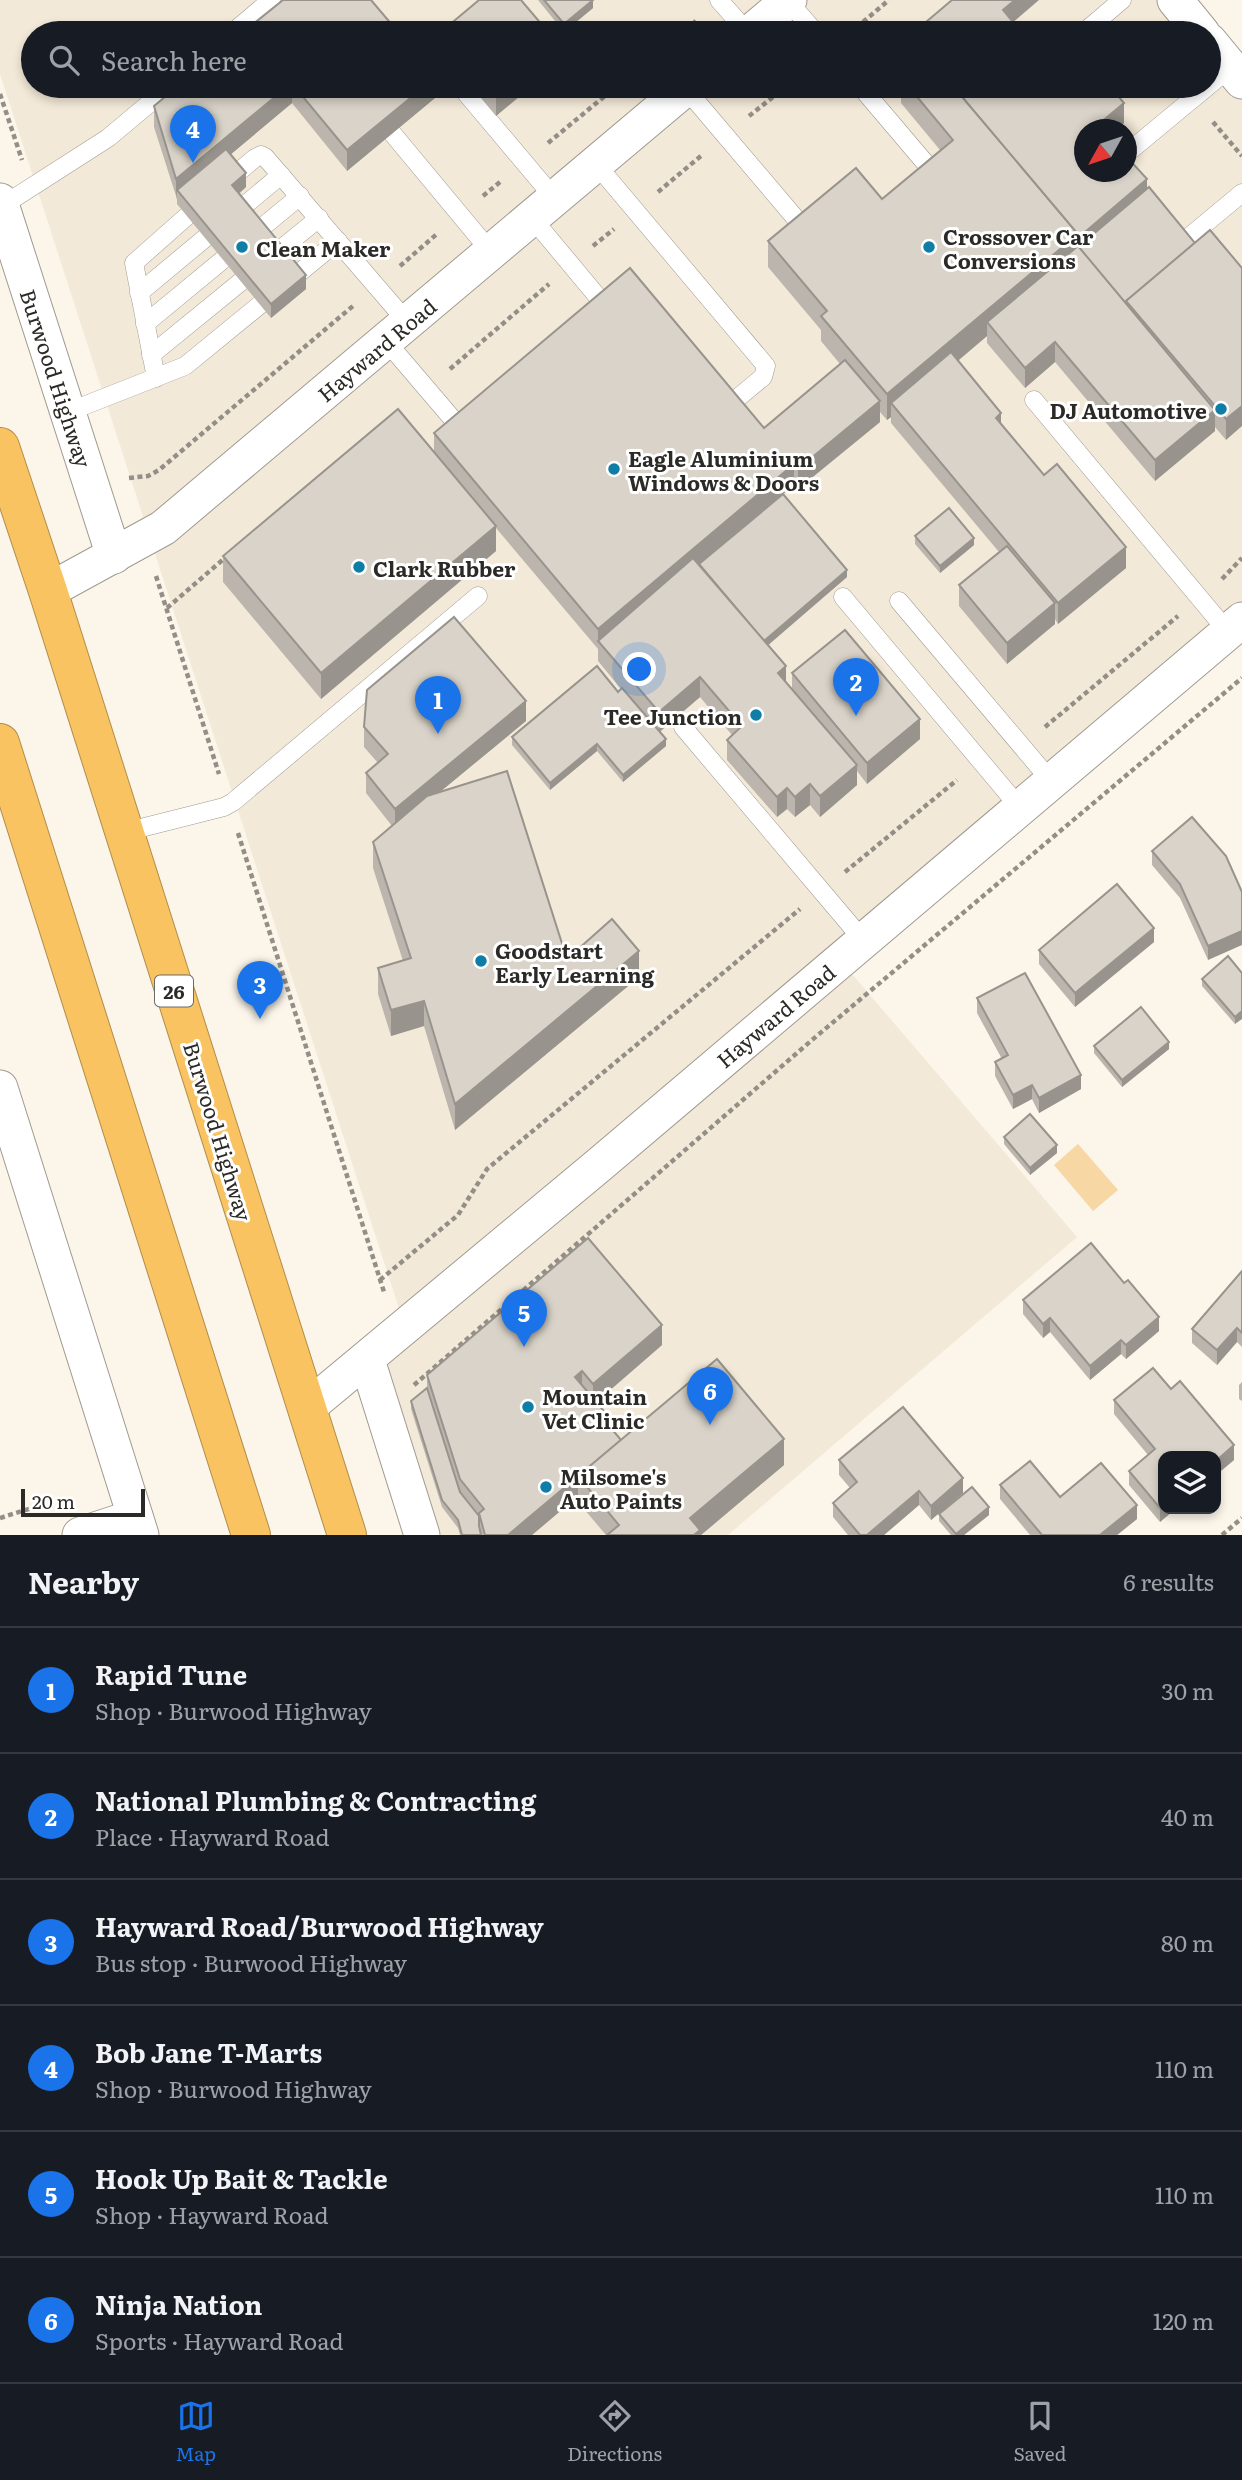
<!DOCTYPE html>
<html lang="en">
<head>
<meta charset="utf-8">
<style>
	body { margin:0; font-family:Literata,serif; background:#20242c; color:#f1f3f6 }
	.controls { position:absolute; right:21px; bottom:21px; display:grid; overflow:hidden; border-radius:14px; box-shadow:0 4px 10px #0003 }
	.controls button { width:63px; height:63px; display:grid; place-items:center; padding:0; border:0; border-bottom:2px solid #363941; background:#171b24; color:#f1f3f6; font:35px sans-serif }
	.compass { position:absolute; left:1074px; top:119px; width:63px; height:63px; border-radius:50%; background:#171b24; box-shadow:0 4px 10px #0003; rotate:230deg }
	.scale { position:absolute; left:21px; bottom:18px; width:124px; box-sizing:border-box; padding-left:7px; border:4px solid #2c2a26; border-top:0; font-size:19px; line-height:24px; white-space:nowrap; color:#2c2a26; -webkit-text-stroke:5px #fff; paint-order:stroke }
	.you { position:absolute; left:640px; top:670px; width:24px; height:24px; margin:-18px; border:5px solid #fff; border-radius:50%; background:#1a73e8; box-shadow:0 0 0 10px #1a73e833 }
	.badge { display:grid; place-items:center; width:46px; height:46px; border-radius:50%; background:#1a73e8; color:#fff; font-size:23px; font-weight:700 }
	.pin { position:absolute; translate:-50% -58px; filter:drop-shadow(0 2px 4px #0008) }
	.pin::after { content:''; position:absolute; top:37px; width:24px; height:21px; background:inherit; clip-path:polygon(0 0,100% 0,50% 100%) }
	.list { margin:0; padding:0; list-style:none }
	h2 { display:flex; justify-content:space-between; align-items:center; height:91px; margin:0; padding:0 28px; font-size:30px }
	h2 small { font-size:23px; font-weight:400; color:#9ea1a6 }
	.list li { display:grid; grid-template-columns:46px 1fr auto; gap:21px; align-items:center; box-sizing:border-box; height:126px; padding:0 28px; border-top:2px solid #363941 }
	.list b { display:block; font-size:26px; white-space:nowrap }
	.list p { margin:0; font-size:23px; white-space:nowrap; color:#9ea1a6 }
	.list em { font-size:23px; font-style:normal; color:#9ea1a6 }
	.icon { flex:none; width:38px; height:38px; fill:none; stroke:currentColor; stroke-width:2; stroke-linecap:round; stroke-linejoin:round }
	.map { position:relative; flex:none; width:1242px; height:1535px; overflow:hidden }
	.search { position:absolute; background:#171b24; box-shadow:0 4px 10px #0003; left:21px; right:21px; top:21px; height:77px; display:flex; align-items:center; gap:18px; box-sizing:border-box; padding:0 24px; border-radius:38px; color:#9ea1a6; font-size:26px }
	.sheet { height:847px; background:#171b24 }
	nav { display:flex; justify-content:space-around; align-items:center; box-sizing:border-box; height:98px; border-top:2px solid #363941; background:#171b24; font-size:19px; color:#9ea1a6 }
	nav a { display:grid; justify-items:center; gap:4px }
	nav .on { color:#1a73e8 }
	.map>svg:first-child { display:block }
	.built { fill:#f3e9d8; fill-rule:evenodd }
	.water { fill:#f7d7a3 }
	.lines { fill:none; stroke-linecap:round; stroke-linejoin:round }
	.lane-casing { stroke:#a09a91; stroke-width:19 }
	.street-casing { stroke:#a09a91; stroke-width:37 }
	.highway-casing { stroke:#b18d4c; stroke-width:40 }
	.path { stroke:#938f87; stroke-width:4.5; stroke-dasharray:5 3.5; stroke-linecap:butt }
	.lane { stroke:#fff; stroke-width:18 }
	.street { stroke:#fff; stroke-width:35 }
	.highway { stroke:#f9c361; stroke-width:38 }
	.wall { fill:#bbb5ad }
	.shaded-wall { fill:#98948d }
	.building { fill:#d9d3c9; stroke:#98948d; stroke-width:2 }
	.poi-dot { fill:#0f7ea7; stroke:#fff; stroke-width:2.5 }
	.labels { text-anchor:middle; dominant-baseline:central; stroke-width:6; stroke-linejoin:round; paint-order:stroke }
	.shield { fill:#fff; stroke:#6b6a67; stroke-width:2 }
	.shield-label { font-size:19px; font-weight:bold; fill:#2c2a26 }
	.poi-label { font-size:21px; font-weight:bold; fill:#2c2a26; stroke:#fff; text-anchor:start }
	.street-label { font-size:21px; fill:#2c2a26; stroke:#fff }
</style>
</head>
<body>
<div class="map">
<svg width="1242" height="1535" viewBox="0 0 1242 1535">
	<rect width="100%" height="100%" fill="#fbf5ea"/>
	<path class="built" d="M0,0H1175L1202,33H33V86H1209V41L1242,81V620L840,960L1077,1237L728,1535H422L367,1360L405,1327L0,74ZM1084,130H1126V172H1084Z"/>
	<polygon class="water" points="1078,1144 1118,1190 1093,1211 1054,1165"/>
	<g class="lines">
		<g class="lane-casing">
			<g id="lane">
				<polyline points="719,0 748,33"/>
				<polyline points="788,1 816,33"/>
				<polyline points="232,33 271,0"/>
				<polyline points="1083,33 1122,0"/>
				<polyline points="460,86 555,199"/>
				<polyline points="860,86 938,178"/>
				<polyline points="685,88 808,233"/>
				<polyline points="392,133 491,252"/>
				<polyline points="1126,154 1231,67"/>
				<polyline points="596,164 766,366 763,377 728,406"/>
				<polyline points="224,184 255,158 261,155 265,157 408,323"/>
				<polyline points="2,206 108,138 170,86"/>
				<polyline points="532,218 607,308"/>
				<polyline points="1183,242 1242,193"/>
				<polyline points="139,293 281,175"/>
				<polyline points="145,324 300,196"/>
				<polyline points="386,341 462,430"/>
				<polyline points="151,355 319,218"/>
				<polyline points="156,378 134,263 203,202"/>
				<polyline points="1034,400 1228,632"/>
				<polyline points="68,412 185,366 338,241"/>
				<polyline points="843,597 1020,808"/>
				<polyline points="899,601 1051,781"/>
				<polyline points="683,727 863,940"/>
				<polyline points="125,832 224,807 233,802 478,596"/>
			</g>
		</g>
		<g class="street-casing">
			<g id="street">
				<polyline points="1175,0 1202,33"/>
				<polyline points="750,33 789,0"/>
				<polyline points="1209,41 1242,81"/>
				<polyline points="0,201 114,556"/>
				<polyline points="48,591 163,528 688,86"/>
				<polyline points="0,1088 141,1535"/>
				<polyline points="367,1360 422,1535"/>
				<polyline points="307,1408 599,1165 1242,620"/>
				<polyline points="80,1535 135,1517"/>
			</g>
		</g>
		<g class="highway-casing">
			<g id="highway">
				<polyline points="0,447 48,591 347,1535"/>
				<polyline points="0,743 251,1535"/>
			</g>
		</g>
		<g class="path">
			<polyline points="681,33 696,21"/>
			<polyline points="850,33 889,0"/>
			<polyline points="0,94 22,160"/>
			<polyline points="749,116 787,86"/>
			<polyline points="1213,122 1242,156"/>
			<polyline points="548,143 617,86"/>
			<polyline points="658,192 702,155"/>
			<polyline points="483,196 500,182"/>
			<polyline points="593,246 614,229"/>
			<polyline points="400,266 438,233"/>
			<polyline points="450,369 549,284"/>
			<polyline points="129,478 148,476 159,470 353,306"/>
			<polyline points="156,576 219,774"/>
			<polyline points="1222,579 1242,558"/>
			<polyline points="167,608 226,557"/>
			<polyline points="1045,727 1178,616"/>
			<polyline points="238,833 384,1292"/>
			<polyline points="845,872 957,780"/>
			<polyline points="380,1280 458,1215 487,1169 800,909"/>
			<polyline points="414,1385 812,1040 1242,678"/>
			<polyline points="0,1518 60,1499"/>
			<polyline points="1222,1535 1242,1518"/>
		</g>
		<use href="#lane" class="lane"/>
		<use href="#street" class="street"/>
		<use href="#highway" class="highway"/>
	</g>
	<g class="wall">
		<polygon points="538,0 593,0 593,8 564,32"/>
		<polygon points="178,86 435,86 435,98 347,171 292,103 230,155 246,187 239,194 306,289 271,318 177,204 177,199 154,127 154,106"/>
		<polygon points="471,86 532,86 496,116"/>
		<polygon points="901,86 1067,86 1075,95 1124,123 1117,130 1084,130 1147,189 1195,243 1242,268 1226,440 1215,427 1215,431 1155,481 1055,362 1025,388 987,343 987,336 958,361 1001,425 1044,475 1126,568 1058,624 1055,619 1055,624 1007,664 959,606 959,585 999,552 891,423 891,417 887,420 880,412 880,422 798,489 794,485 783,494 847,577 767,645 786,682 792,690 792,673 920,739 867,784 857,771 857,785 820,817 810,805 795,817 787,809 777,817 727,760 727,740 732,735 700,697 660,732 666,746 623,782 597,751 550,790 512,745 512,737 618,692 621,689 598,661 598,649 496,528 496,551 321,699 223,582 223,556 434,451 434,433 764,428 840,364 821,341 821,330 768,267 768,241 882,199 940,150 901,103"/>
		<polygon points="915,536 974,545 940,573 915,544"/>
		<polygon points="526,721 441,791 567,959 639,977 455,1130 424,1026 391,1036 378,994 378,968 403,961 373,868 373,842 392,826 366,793 366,773 378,763 364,747 364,727"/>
		<polygon points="1152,851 1226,856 1208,960 1180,898 1152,865"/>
		<polygon points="1154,942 1075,1007 1039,964 1039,950"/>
		<polygon points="1242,973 1235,1024 1202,986 1202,979"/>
		<polygon points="977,998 1081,1089 1039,1113 1032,1099 1013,1109 995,1076 995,1062 1002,1059 977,1013"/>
		<polygon points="1094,1046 1169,1049 1122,1087 1094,1053"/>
		<polygon points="1004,1137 1057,1153 1030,1175 1004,1144"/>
		<polygon points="1242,1271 1242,1347 1237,1342 1217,1365 1192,1343 1192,1329"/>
		<polygon points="1023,1300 1159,1331 1126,1359 1121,1354 1090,1380 1050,1332 1043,1338 1023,1314"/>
		<polygon points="662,1345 596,1402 609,1426 621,1440 784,1465 701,1535 606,1535 578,1502 578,1496 532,1535 460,1535 458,1528 442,1507 411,1409 411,1401 427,1388 427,1375"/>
		<polygon points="1242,1382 1242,1401 1239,1399 1239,1385"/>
		<polygon points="1171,1389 1234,1460 1160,1522 1129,1485 1129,1471 1148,1455 1114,1414 1114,1400"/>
		<polygon points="839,1460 963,1493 931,1520 919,1505 884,1535 848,1535 833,1517 833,1503 850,1488 839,1475"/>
		<polygon points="1000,1485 1060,1497 1137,1519 1117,1535 1030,1535 1000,1499"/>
		<polygon points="939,1514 989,1515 964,1535 951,1535 939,1521"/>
	</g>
	<g class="shaded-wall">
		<polygon points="593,0 593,8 564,32 564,24"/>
		<polygon points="1015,0 1039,0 1003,31 1003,10"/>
		<polygon points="288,86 292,86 292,103 181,196 177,190 176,200 176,179"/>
		<polygon points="425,86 435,86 435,98 347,171 347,150"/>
		<polygon points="508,86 532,86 496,116 496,96"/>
		<polygon points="1124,103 1124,123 1117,130 1099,130 1099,124"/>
		<polygon points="246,173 246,187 232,199 232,185"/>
		<polygon points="1147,179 1147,200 1078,250 1078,238"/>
		<polygon points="1078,234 1078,249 987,322 987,336 898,411 891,403 891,417 887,420 887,394"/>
		<polygon points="306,275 306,289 271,318 271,304"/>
		<polygon points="1055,342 1055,362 1025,388 1025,368"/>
		<polygon points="880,401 880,422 798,489 798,469"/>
		<polygon points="1242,406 1242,426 1226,440 1226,419"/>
		<polygon points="1215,410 1215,431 1155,481 1155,460"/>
		<polygon points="1001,413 1001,433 996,418"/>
		<polygon points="794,464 794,485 602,646 598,641 598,629"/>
		<polygon points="496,526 496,551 321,699 321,673"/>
		<polygon points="974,538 974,545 940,573 940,566"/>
		<polygon points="1126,547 1126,568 1058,624 1058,603"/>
		<polygon points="847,570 847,577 759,653 759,645"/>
		<polygon points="1055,603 1055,624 1007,664 1007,643"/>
		<polygon points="786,666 786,687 778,673"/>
		<polygon points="700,677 700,697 659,732 659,712"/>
		<polygon points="526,701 526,721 395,829 395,809"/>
		<polygon points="920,719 920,739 867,784 867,763"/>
		<polygon points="666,739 666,746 623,782 623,775"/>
		<polygon points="597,744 597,751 550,790 550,783"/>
		<polygon points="857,765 857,785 820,817 820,796"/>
		<polygon points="810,784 810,805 795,817 795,797"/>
		<polygon points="787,788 787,809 777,817 777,797"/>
		<polygon points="1154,928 1154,942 1075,1007 1075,993"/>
		<polygon points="1242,931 1242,945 1208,960 1208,946"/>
		<polygon points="639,951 639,977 455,1130 455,1104"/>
		<polygon points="424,1001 424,1026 391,1036 391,1010"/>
		<polygon points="1242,1011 1242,1019 1235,1024 1235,1017"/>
		<polygon points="1169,1042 1169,1049 1122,1087 1122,1080"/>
		<polygon points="1081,1075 1081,1089 1039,1113 1039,1098"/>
		<polygon points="1032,1085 1032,1099 1013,1109 1013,1095"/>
		<polygon points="1057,1145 1057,1153 1030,1175 1030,1168"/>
		<polygon points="1159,1317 1159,1331 1126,1359 1126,1345"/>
		<polygon points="1050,1318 1050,1332 1043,1338 1043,1324"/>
		<polygon points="662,1325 662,1345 593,1405 593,1384"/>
		<polygon points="1237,1328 1237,1342 1217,1365 1217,1350"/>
		<polygon points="1121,1340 1121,1354 1090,1380 1090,1366"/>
		<polygon points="582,1371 582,1392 575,1377"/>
		<polygon points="784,1439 784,1465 701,1535 690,1535 690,1518"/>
		<polygon points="621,1440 578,1476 578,1496 532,1535 508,1535"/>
		<polygon points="1234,1445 1234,1460 1216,1475 1216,1461"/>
		<polygon points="963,1478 963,1493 931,1520 931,1506"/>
		<polygon points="919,1491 919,1505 884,1535 867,1535"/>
		<polygon points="1163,1504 1163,1509 1175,1509 1160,1522 1160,1508"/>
		<polygon points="1137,1505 1137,1519 1117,1535 1100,1535"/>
		<polygon points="989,1507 989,1515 964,1535 956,1535 956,1534"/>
	</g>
	<g class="building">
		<polygon points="283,0 371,0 399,33 242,33"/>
		<polygon points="479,0 521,0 549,33 444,33 442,31"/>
		<polygon points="544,0 593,0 564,24"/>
		<polygon points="952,0 1015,0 1003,10 1022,33 913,33"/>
		<polygon points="178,86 288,86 176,179 154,106"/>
		<polygon points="294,86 425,86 347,150"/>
		<polygon points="488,86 508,86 496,96"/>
		<polygon points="908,86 953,86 1078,234 887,394 821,316 827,311 768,241 856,168 882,199 953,140"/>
		<polygon points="953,86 1067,86 1075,95 1086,86 1110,86 1124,103 1099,124 1104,130 1084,130 1084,172 1126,172 1126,156 1147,179 1078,238 1078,234"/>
		<polygon points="226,149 246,173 232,185 306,275 271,304 177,190"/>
		<polygon points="1149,187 1195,243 1126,301 1126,304 1078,247"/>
		<polygon points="1210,230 1242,268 1242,406 1226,419 1126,301"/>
		<polygon points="1078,246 1215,410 1155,460 1055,342 1025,368 987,322"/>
		<polygon points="630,268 764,428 845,360 880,401 798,469 794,464 598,629 434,433"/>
		<polygon points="951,352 1001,413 996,418 1044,475 1057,464 1126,547 1058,603 891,403"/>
		<polygon points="398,409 496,526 321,673 223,556"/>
		<polygon points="783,494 847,570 764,641 699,564"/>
		<polygon points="949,508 974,538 940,566 915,536"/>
		<polygon points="1007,546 1055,603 1007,643 959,585"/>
		<polygon points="693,558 786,666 778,673 857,765 820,796 810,784 795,797 787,788 777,797 727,740 742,726 700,677 659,712 598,641"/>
		<polygon points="454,617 526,701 395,809 366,773 388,754 364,727 367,690"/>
		<polygon points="845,630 920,719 867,763 792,673"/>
		<polygon points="597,666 618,692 622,688 666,739 623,775 597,744 550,783 512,737"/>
		<polygon points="507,771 567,959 612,919 639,951 455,1104 424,1001 391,1010 378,968 411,958 373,842 427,796"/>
		<polygon points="1192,817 1226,856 1242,892 1242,931 1208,946 1180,884 1152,851"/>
		<polygon points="1117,884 1154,928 1075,993 1039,950"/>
		<polygon points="1228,956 1242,973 1242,1011 1235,1017 1202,979"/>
		<polygon points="1025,973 1081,1075 1039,1098 1032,1085 1013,1095 995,1062 1008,1055 977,998"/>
		<polygon points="1141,1007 1169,1042 1122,1080 1094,1046"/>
		<polygon points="1030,1114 1057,1145 1030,1168 1004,1137"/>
		<polygon points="588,1238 662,1325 593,1384 582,1371 575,1377 609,1417 605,1421 621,1440 508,1535 485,1535 479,1513 484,1509 460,1479 427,1375"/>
		<polygon points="1091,1243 1124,1283 1128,1280 1159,1317 1126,1345 1121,1340 1090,1366 1050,1318 1043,1324 1023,1300"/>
		<polygon points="1242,1271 1242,1333 1237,1328 1217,1350 1192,1329"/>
		<polygon points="717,1359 784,1439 690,1518 700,1530 694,1535 607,1535 619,1525 578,1476"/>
		<polygon points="1153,1368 1171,1389 1180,1381 1234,1445 1216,1461 1216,1456 1163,1456 1163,1504 1160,1508 1129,1471 1155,1449 1114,1400"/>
		<polygon points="427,1388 460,1492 479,1516 479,1526 481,1535 462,1535 458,1520 442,1500 411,1401"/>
		<polygon points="903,1407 963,1478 931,1506 919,1491 867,1535 860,1535 833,1503 857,1482 839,1460"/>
		<polygon points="1030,1461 1060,1497 1101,1463 1137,1505 1100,1535 1042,1535 1000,1485"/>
		<polygon points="972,1487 989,1507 956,1534 939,1514"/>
	</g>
	<g class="poi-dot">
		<circle cx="242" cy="247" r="7"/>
		<circle cx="929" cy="247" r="7"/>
		<circle cx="1221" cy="409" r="7"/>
		<circle cx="614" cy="469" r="7"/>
		<circle cx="359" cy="567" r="7"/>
		<circle cx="756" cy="715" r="7"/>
		<circle cx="481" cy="961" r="7"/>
		<circle cx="528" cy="1407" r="7"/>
		<circle cx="546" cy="1487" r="7"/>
	</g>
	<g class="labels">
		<rect class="shield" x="155" y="975.5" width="38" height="31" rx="5"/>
		<g class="shield-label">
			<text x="174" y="991">26</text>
		</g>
		<g class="poi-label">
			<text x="943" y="235">Crossover Car<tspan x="943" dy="24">Conversions</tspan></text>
			<text x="256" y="247">Clean Maker</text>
			<text x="1207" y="409" text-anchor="end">DJ Automotive</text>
			<text x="628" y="457">Eagle Aluminium<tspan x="628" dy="24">Windows &amp; Doors</tspan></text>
			<text x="373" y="567">Clark Rubber</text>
			<text x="742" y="715" text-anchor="end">Tee Junction</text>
			<text x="495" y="949">Goodstart<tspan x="495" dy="24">Early Learning</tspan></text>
			<text x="542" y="1395">Mountain<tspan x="542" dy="24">Vet Clinic</tspan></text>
			<text x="560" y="1475">Milsome's<tspan x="560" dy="24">Auto Paints</tspan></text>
		</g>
		<g class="street-label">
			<text transform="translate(376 349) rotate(-40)">Hayward Road</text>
			<text transform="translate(57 378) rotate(72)">Burwood Highway</text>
			<text transform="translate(775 1015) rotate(-40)">Hayward Road</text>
			<text transform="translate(219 1131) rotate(73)">Burwood Highway</text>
		</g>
	</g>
</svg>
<div class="controls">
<button><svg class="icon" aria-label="layers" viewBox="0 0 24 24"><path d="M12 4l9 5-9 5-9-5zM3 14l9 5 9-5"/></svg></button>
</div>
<svg class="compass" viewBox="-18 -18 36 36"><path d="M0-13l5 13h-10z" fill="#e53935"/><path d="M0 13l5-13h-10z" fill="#9ea1a6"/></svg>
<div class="scale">20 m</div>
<div class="you"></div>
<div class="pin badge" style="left:438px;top:734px">1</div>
<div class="pin badge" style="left:856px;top:716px">2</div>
<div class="pin badge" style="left:260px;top:1019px">3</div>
<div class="pin badge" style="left:193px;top:163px">4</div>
<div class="pin badge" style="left:524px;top:1347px">5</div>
<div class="pin badge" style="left:710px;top:1425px">6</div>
<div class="search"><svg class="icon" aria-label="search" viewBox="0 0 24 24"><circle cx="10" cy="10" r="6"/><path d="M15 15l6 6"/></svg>Search here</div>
</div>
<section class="sheet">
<h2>Nearby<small>6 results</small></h2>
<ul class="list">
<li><span class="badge">1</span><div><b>Rapid Tune</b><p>Shop · Burwood Highway</p></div><em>30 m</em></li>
<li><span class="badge">2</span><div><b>National Plumbing &amp; Contracting</b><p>Place · Hayward Road</p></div><em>40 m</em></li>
<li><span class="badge">3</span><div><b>Hayward Road/Burwood Highway</b><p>Bus stop · Burwood Highway</p></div><em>80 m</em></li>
<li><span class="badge">4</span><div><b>Bob Jane T-Marts</b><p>Shop · Burwood Highway</p></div><em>110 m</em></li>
<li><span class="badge">5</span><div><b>Hook Up Bait &amp; Tackle</b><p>Shop · Hayward Road</p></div><em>110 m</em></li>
<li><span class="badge">6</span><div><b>Ninja Nation</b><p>Sports · Hayward Road</p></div><em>120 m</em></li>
</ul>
</section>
<nav>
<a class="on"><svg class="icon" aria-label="map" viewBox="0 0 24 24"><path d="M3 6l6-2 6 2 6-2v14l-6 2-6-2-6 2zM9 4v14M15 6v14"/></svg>Map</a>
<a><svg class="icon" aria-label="directions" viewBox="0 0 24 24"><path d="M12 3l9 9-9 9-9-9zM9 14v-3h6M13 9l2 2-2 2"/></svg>Directions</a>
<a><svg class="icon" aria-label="saved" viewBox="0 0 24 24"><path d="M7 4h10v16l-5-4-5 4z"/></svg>Saved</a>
</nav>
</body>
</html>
